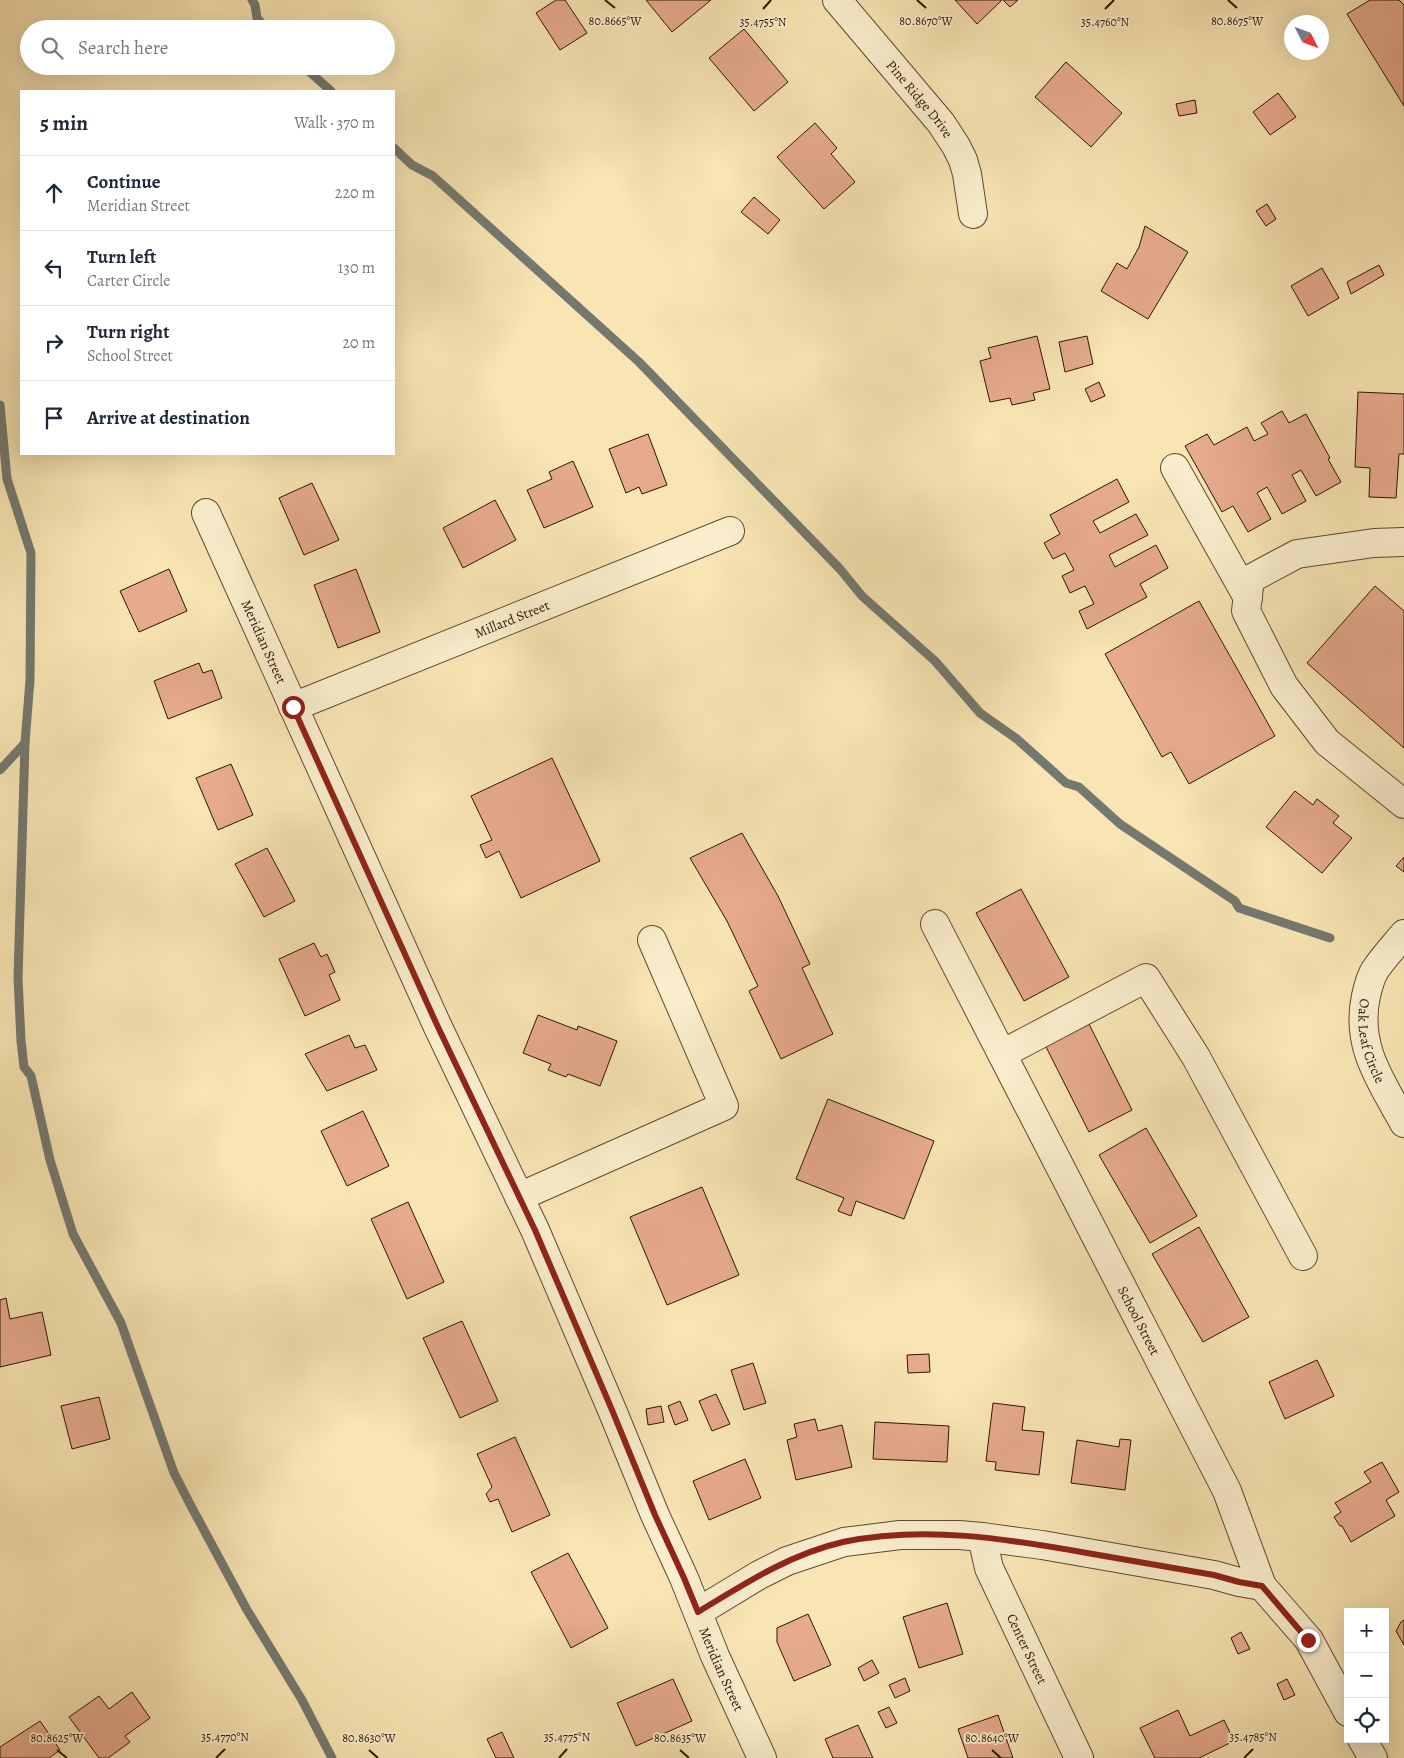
<!DOCTYPE html>
<html lang="en">
<head>
<meta charset="utf-8">
<style>
	body { margin:0; font-family:Alegreya,serif; background:#f6f6f7; color:#1f2937 }
	.controls { position:absolute; right:15px; bottom:15px; display:grid; overflow:hidden; border-radius:0px; box-shadow:0 5px 20px #0002 }
	.controls button { width:45px; height:45px; display:grid; place-items:center; padding:0; border:0; border-bottom:1px solid #e0e1e3; background:#fff; color:#1f2937; font:25px sans-serif }
	.compass { position:absolute; left:1284px; top:15px; width:45px; height:45px; border-radius:50%; background:#fff; box-shadow:0 5px 20px #0002; rotate:132deg }
	.stop { position:absolute; width:15px; height:15px; margin:-11px; border:4px solid #8f2418; border-radius:50%; background:#fff }
	.stop.end { background:#8f2418; border-color:#fff; box-shadow:0 1px 5px #0008 }
	.list { margin:0; padding:0; list-style:none }
	h2 { display:flex; justify-content:space-between; align-items:center; height:65px; margin:0; padding:0 20px; font-size:21px }
	h2 small { font-size:16px; font-weight:400; color:#747a83 }
	.list li { display:grid; grid-template-columns:32px 1fr auto; gap:15px; align-items:center; box-sizing:border-box; height:75px; padding:0 20px; border-top:1px solid #e0e1e3 }
	.list b { display:block; font-size:19px; white-space:nowrap }
	.list p { margin:0; font-size:16px; white-space:nowrap; color:#747a83 }
	.list em { font-size:16px; font-style:normal; color:#747a83 }
	.icon { flex:none; width:28px; height:28px; fill:none; stroke:currentColor; stroke-width:2; stroke-linecap:round; stroke-linejoin:round }
	.map { position:relative; flex:none; width:1404px; height:1758px; overflow:hidden }
	.search { position:absolute; background:#fff; box-shadow:0 5px 20px #0002; left:20px; top:20px; width:375px; height:55px; display:flex; align-items:center; gap:12px; box-sizing:border-box; padding:0 18px; border-radius:28px; color:#747a83; font-size:19px }
	.panel { position:absolute; background:#fff; box-shadow:0 5px 20px #0002; left:20px; top:90px; width:375px; height:365px; border-radius:0px }
	.map>svg:first-child { display:block }
	.lines { fill:none; stroke-linecap:round; stroke-linejoin:round }
	.stream { stroke:#74796f; stroke-width:9 }
	.building { fill:#e6aa8d; stroke:#2e1500 }
	.minor-casing { stroke:#60492d; stroke-width:30 }
	.minor { stroke:#faeece; stroke-width:28 }
	.route { stroke:#8f2418; stroke-width:6 }
	.ticks { fill:none; stroke:#2e1500; stroke-width:2 }
	.labels { text-anchor:middle; dominant-baseline:central; stroke-width:4; stroke-linejoin:round; paint-order:stroke }
	.street-label { font-size:14px; fill:#2e1500; stroke:#faeece }
	.ticks-label { font-size:12px; text-anchor:middle; fill:#2e1500; stroke:#faeece; stroke-width:4; stroke-linejoin:round; paint-order:stroke }
</style>
</head>
<body>
<div class="map">
<svg width="1404" height="1758" viewBox="0 0 1404 1758">
	<rect width="100%" height="100%" fill="#f8e5b3"/>
	<filter id="stains"><feTurbulence type="fractalNoise" baseFrequency=".004" numOctaves="4"/><feColorMatrix values="0 0 0 0 .2 0 0 0 0 .09 0 0 0 0 .02 0 0 0 .5 -.17"/></filter>
	<radialGradient id="worn" r=".72"><stop offset=".6" stop-color="#630" stop-opacity="0"/><stop offset="1" stop-color="#630" stop-opacity=".3"/></radialGradient>
	<g class="lines">
		<g class="stream">
			<polyline points="252,0 255,5 257,18 267,29"/>
			<polyline points="303,66 331,91"/>
			<polyline points="394,148 412,165 433,176 639,362 840,569 862,596 935,661 980,713 1017,739 1066,783 1079,787 1120,824 1235,901 1239,908 1330,938"/>
			<polyline points="0,405 7,479 31,553 30,680 25,743 18,978 21,1041 24,1067 31,1076 50,1160 73,1234 121,1323 174,1473 191,1506 247,1610 302,1700 332,1758"/>
			<polyline points="0,770 25,743"/>
		</g>
	</g>
	<g class="building">
		<polygon points="556,0 565,0 587,33 560,50 536,13"/>
		<polygon points="646,0 711,0 672,32"/>
		<polygon points="955,0 1002,0 977,24"/>
		<polygon points="1003,0 1018,0 1010,7"/>
		<polygon points="1370,0 1399,0 1404,5 1404,106 1347,14"/>
		<polygon points="744,29 788,82 754,111 709,58"/>
		<polygon points="1066,62 1122,113 1091,147 1035,97"/>
		<polygon points="1278,93 1296,117 1270,135 1253,112"/>
		<polygon points="1195,100 1197,113 1179,116 1176,104"/>
		<polygon points="815,123 837,148 831,154 855,182 824,209 777,157"/>
		<polygon points="754,197 780,220 768,234 741,212"/>
		<polygon points="1267,204 1276,219 1266,226 1256,211"/>
		<polygon points="1145,226 1188,252 1148,319 1101,291 1117,263 1127,269 1139,247"/>
		<polygon points="1379,265 1384,275 1351,294 1347,282"/>
		<polygon points="1322,268 1339,298 1308,316 1291,286"/>
		<polygon points="1037,336 1050,389 1033,393 1035,400 1012,405 1010,398 990,402 980,361 991,358 988,348"/>
		<polygon points="1087,336 1093,364 1065,372 1059,342"/>
		<polygon points="1099,382 1105,396 1091,402 1085,389"/>
		<polygon points="1358,392 1404,394 1404,454 1399,454 1396,498 1369,497 1370,468 1355,467"/>
		<polygon points="1282,411 1289,423 1306,414 1330,458 1328,459 1341,482 1316,496 1301,470 1292,475 1306,501 1282,514 1267,487 1257,493 1271,519 1248,532 1233,506 1222,512 1185,446 1207,434 1214,445 1247,427 1254,441 1268,434 1261,423"/>
		<polygon points="648,434 667,485 642,494 639,487 626,493 609,449"/>
		<polygon points="573,461 593,507 544,528 527,490 552,479 549,472"/>
		<polygon points="1117,479 1129,502 1093,521 1100,533 1136,514 1148,535 1109,555 1115,567 1156,545 1168,568 1140,584 1147,597 1087,629 1079,611 1094,604 1085,586 1070,593 1062,576 1074,570 1065,553 1053,559 1044,543 1060,534 1050,515"/>
		<polygon points="312,483 339,540 304,555 279,498"/>
		<polygon points="495,500 516,540 463,568 443,528"/>
		<polygon points="169,569 187,611 139,632 120,591"/>
		<polygon points="356,569 380,632 338,648 314,585"/>
		<polygon points="1375,586 1404,611 1404,748 1307,663"/>
		<polygon points="1199,601 1275,736 1189,784 1171,752 1162,757 1105,654"/>
		<polygon points="199,663 203,673 212,670 222,698 168,719 154,681"/>
		<polygon points="552,758 600,861 521,898 499,851 486,858 480,845 492,840 471,796"/>
		<polygon points="231,764 253,815 218,830 196,778"/>
		<polygon points="1295,791 1313,805 1317,799 1339,816 1333,823 1352,838 1322,873 1266,827"/>
		<polygon points="742,833 778,896 810,964 802,968 833,1034 781,1059 749,991 758,986 727,921 690,858"/>
		<polygon points="267,848 295,901 264,917 235,864"/>
		<polygon points="1404,857 1404,872 1396,866"/>
		<polygon points="1021,889 1069,977 1024,1001 976,913"/>
		<polygon points="314,943 321,957 327,954 335,972 329,975 340,1000 305,1016 279,959"/>
		<polygon points="538,1015 577,1030 578,1026 617,1041 600,1086 568,1074 566,1077 548,1070 551,1064 523,1053"/>
		<polygon points="1086,1018 1132,1110 1089,1132 1042,1039"/>
		<polygon points="349,1035 355,1048 365,1045 377,1070 327,1091 305,1054"/>
		<polygon points="828,1099 934,1141 904,1219 856,1201 851,1216 838,1211 844,1198 796,1179"/>
		<polygon points="363,1111 389,1166 347,1186 321,1131"/>
		<polygon points="1146,1128 1197,1216 1150,1243 1099,1155"/>
		<polygon points="702,1187 739,1275 667,1305 630,1217"/>
		<polygon points="408,1202 444,1282 407,1299 371,1219"/>
		<polygon points="1199,1227 1249,1317 1203,1342 1152,1254"/>
		<polygon points="6,1298 10,1319 42,1312 51,1355 0,1367 0,1300"/>
		<polygon points="462,1321 498,1401 460,1418 423,1338"/>
		<polygon points="929,1354 930,1372 908,1373 907,1355"/>
		<polygon points="1317,1360 1334,1396 1285,1419 1269,1382"/>
		<polygon points="753,1363 766,1403 744,1410 731,1370"/>
		<polygon points="716,1394 730,1424 712,1431 699,1401"/>
		<polygon points="99,1397 110,1439 72,1449 61,1406"/>
		<polygon points="680,1401 688,1420 675,1425 668,1406"/>
		<polygon points="993,1403 1025,1407 1022,1430 1044,1432 1039,1475 995,1470 996,1462 986,1461"/>
		<polygon points="661,1406 664,1422 648,1425 646,1409"/>
		<polygon points="815,1419 818,1431 842,1425 852,1467 796,1480 787,1440 797,1437 794,1424"/>
		<polygon points="875,1422 949,1426 947,1462 873,1459"/>
		<polygon points="515,1437 550,1515 512,1532 498,1499 490,1502 486,1494 492,1487 477,1454"/>
		<polygon points="1120,1439 1131,1440 1125,1490 1071,1483 1077,1440 1119,1447"/>
		<polygon points="745,1459 761,1498 709,1520 693,1481"/>
		<polygon points="1382,1462 1399,1492 1386,1500 1395,1516 1351,1542 1342,1526 1340,1526 1334,1517 1341,1512 1335,1503 1371,1482 1364,1472"/>
		<polygon points="568,1553 608,1628 571,1648 531,1572"/>
		<polygon points="947,1603 963,1654 919,1668 903,1617"/>
		<polygon points="808,1614 831,1665 794,1681 777,1642 777,1628"/>
		<polygon points="1404,1620 1404,1645 1396,1631 1401,1622"/>
		<polygon points="1241,1632 1250,1649 1238,1654 1231,1638"/>
		<polygon points="872,1660 879,1673 864,1681 858,1668"/>
		<polygon points="905,1678 910,1691 895,1698 889,1685"/>
		<polygon points="673,1679 692,1721 636,1746 617,1703"/>
		<polygon points="1287,1679 1295,1695 1284,1700 1277,1684"/>
		<polygon points="132,1692 150,1718 125,1736 130,1742 108,1758 99,1758 69,1717 99,1696 109,1709"/>
		<polygon points="889,1707 897,1723 886,1728 878,1712"/>
		<polygon points="1178,1710 1190,1736 1224,1720 1234,1741 1199,1758 1155,1758 1140,1728"/>
		<polygon points="998,1715 1013,1758 968,1758 958,1729"/>
		<polygon points="40,1721 60,1750 49,1758 0,1758 0,1747"/>
		<polygon points="858,1725 873,1758 833,1758 825,1739"/>
		<polygon points="502,1732 514,1758 496,1758 487,1739"/>
	</g>
	<g class="lines">
		<g class="minor-casing">
			<g id="minor">
				<path id="s1" d="M837,0L941,123L956,146L963,160L967,174L973,214"/>
				<polyline points="1175,468 1248,598"/>
				<path id="s2" d="M206,513L437,1025L535,1230L612,1410L655,1515L684,1578L715,1656L762,1758"/>
				<polyline points="1404,542 1374,543 1297,554 1250,579 1246,611 1284,686 1327,742 1404,804"/>
				<path id="s3" d="M293,707L730,531"/>
				<path id="s4" d="M935,924L1227,1491L1262,1586L1309,1640L1348,1712"/>
				<path id="s5" d="M1404,934C1394,946 1383,958 1375,970C1370,978 1368,987 1366,996C1355,1046 1381,1081 1404,1123"/>
				<polyline points="1002,1054 1146,978 1196,1057 1303,1256"/>
				<polyline points="519,1197 724,1106 652,940"/>
				<path id="s6" d="M982,1537L989,1568L1079,1758"/>
				<polyline points="698,1612 759,1575 787,1561 844,1542 900,1535 959,1535 982,1537 1042,1545 1214,1575 1239,1582 1262,1586"/>
				<polyline points="1362,1739 1373,1758"/>
			</g>
		</g>
		<use href="#minor" class="minor"/>
	</g>
	<g class="lines">
		<path class="route" d="M293,707L437,1025L535,1230L612,1410L655,1515L684,1578L698,1612C744,1584 790,1554 843,1542C924,1525 1008,1539 1087,1553C1129,1560 1172,1568 1214,1575L1239,1582L1262,1586L1308,1640"/>
	</g>
	<path class="ticks" d="M605,0L615,8M917,0L926,8M1228,0L1237,8M763,9L771,0M1105,9L1114,0M57,1750L67,1758M369,1750L378,1758M680,1750L689,1758M992,1750L1001,1758M216,1758L225,1749M559,1758L567,1749M1244,1758L1253,1749"/>
	<g class="labels">
		<g class="street-label">
			<text stroke="none"><textPath href="#s1" startOffset="129">Pine Ridge Drive</textPath></text>
			<text stroke="none"><textPath href="#s3" startOffset="236">Millard Street</textPath></text>
			<text stroke="none"><textPath href="#s2" startOffset="141">Meridian Street</textPath></text>
			<text stroke="none"><textPath href="#s5" startOffset="120">Oak Leaf Circle</textPath></text>
			<text stroke="none"><textPath href="#s4" startOffset="446">School Street</textPath></text>
			<text stroke="none"><textPath href="#s6" startOffset="121">Center Street</textPath></text>
			<text stroke="none"><textPath href="#s2" startOffset="1266">Meridian Street</textPath></text>
		</g>
	</g>
	<g class="ticks-label">
		<text x="615" y="25">80.8665°W</text>
		<text x="1237" y="25">80.8675°W</text>
		<text x="926" y="25">80.8670°W</text>
		<text x="763" y="26">35.4755°N</text>
		<text x="1105" y="26">35.4760°N</text>
		<text x="225" y="1741">35.4770°N</text>
		<text x="567" y="1741">35.4775°N</text>
		<text x="1253" y="1741">35.4785°N</text>
		<text x="57" y="1742">80.8625°W</text>
		<text x="369" y="1742">80.8630°W</text>
		<text x="680" y="1742">80.8635°W</text>
		<text x="992" y="1742">80.8640°W</text>
	</g>
	<rect width="100%" height="100%" filter="url(#stains)"/>
	<rect width="100%" height="100%" fill="url(#worn)"/>
</svg>
<div class="controls">
<button>+</button>
<button>−</button>
<button><svg class="icon" aria-label="locate" viewBox="0 0 24 24"><circle cx="12" cy="12" r="6"/><path d="M12 2v4M12 18v4M2 12h4M18 12h4"/></svg></button>
</div>
<svg class="compass" viewBox="-18 -18 36 36"><path d="M0-13l5 13h-10z" fill="#e53935"/><path d="M0 13l5-13h-10z" fill="#747a83"/></svg>
<div class="stop" style="left:293px;top:707px"></div>
<div class="stop end" style="left:1308px;top:1640px"></div>
<div class="search"><svg class="icon" aria-label="search" viewBox="0 0 24 24"><circle cx="10" cy="10" r="6"/><path d="M15 15l6 6"/></svg>Search here</div>
<section class="panel">
<h2>5 min<small>Walk · 370 m</small></h2>
<ul class="list">
<li><svg class="icon" aria-label="ahead" viewBox="0 0 24 24"><path d="M12 20V5M6 11l6-6 6 6"/></svg><div><b>Continue</b><p>Meridian Street</p></div><em>220 m</em></li>
<li><svg class="icon" aria-label="left" viewBox="0 0 24 24"><path d="M17 20v-9H6M10 6l-5 5 5 5"/></svg><div><b>Turn left</b><p>Carter Circle</p></div><em>130 m</em></li>
<li><svg class="icon" aria-label="right" viewBox="0 0 24 24"><path d="M7 20v-9h11M14 6l5 5-5 5"/></svg><div><b>Turn right</b><p>School Street</p></div><em>20 m</em></li>
<li><svg class="icon" aria-label="arrive" viewBox="0 0 24 24"><path d="M6 21V4h12l-3 4 3 4H6"/></svg><div><b>Arrive at destination</b></div></li>
</ul>
</section>
</div>
</body>
</html>
